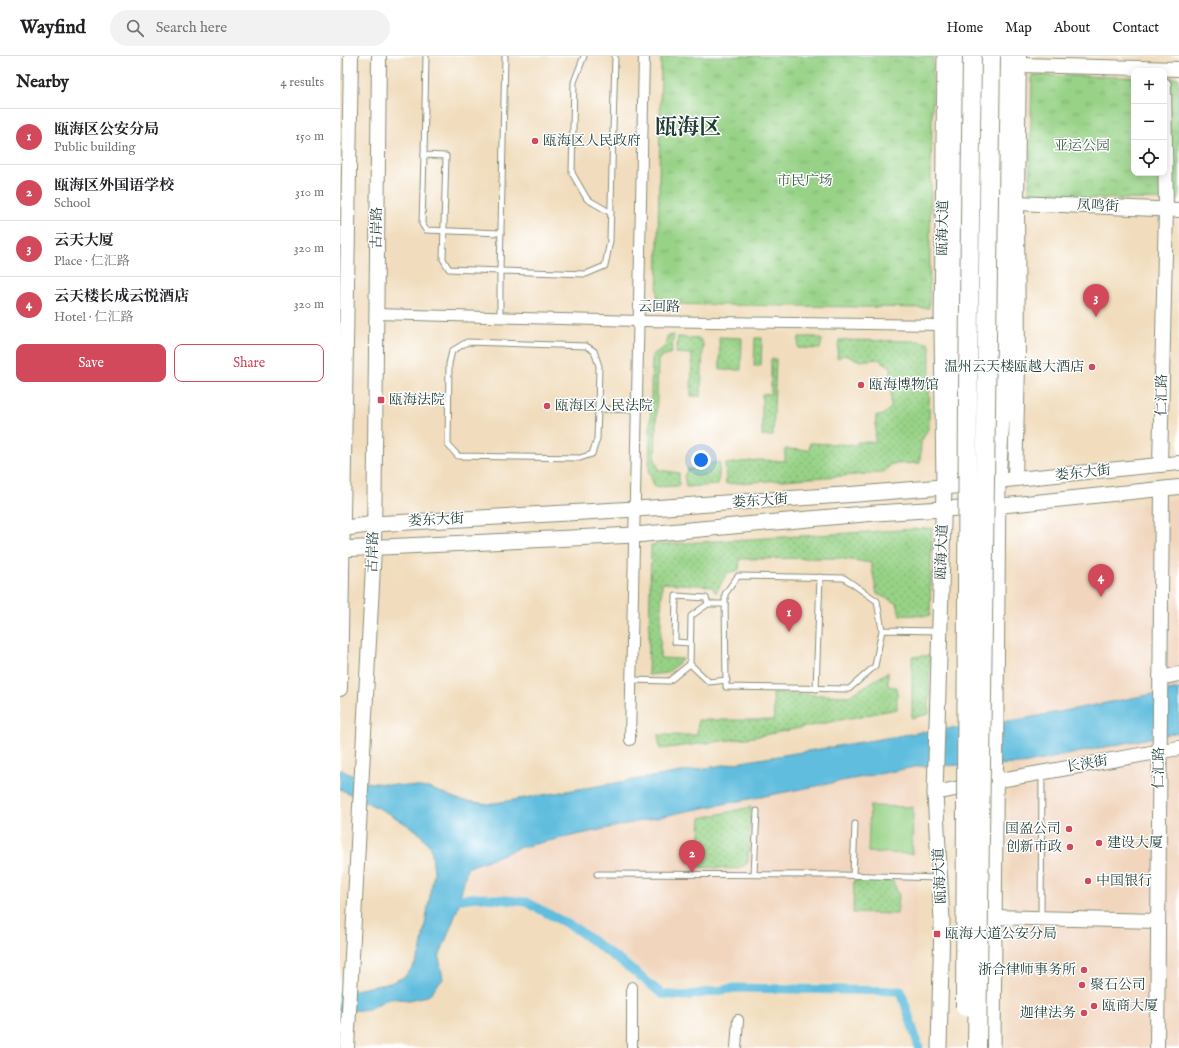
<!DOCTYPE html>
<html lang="en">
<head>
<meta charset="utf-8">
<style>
	body { margin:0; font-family:"IM FELL English","Noto Serif SC",serif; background:#f2f2f2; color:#202124 }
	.controls { position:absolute; right:12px; top:12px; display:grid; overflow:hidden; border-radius:8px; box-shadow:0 2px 10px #0003 }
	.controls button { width:36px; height:36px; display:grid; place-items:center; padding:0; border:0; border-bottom:1px solid #e0e0e0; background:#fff; color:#202124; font:20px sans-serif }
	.you { position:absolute; left:361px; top:404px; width:14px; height:14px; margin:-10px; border:3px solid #fff; border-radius:50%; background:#1a73e8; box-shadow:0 0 0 6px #1a73e833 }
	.badge { display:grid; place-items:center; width:26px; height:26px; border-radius:50%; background:#d1495b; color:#fff; font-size:13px; font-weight:700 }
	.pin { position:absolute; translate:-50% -33px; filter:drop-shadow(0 1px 2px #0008) }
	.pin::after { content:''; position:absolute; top:21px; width:14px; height:12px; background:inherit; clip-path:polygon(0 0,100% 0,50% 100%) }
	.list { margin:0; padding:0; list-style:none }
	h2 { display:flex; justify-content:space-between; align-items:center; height:52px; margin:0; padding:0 16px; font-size:17px }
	h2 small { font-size:13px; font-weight:400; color:#757577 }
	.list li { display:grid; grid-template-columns:26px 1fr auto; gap:12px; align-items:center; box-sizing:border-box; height:56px; padding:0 16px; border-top:1px solid #e0e0e0 }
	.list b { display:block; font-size:15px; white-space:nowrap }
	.list p { margin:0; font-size:13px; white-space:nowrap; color:#757577 }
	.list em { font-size:13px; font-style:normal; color:#757577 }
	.actions { display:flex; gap:8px; padding:12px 16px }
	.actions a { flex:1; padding:9px 0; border:1px solid #d1495b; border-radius:8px; text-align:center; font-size:14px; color:#d1495b }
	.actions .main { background:#d1495b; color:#fff }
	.icon { flex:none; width:22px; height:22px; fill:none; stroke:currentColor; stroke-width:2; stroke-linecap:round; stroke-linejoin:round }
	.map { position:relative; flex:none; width:839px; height:992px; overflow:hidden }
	header { display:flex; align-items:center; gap:24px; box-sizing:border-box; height:56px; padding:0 20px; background:#fff; border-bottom:1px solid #e0e0e0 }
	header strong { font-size:19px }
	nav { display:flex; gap:22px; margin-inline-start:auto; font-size:14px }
	.search { width:280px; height:36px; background:#f2f2f2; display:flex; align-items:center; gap:10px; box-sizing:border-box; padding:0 14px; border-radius:22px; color:#757577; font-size:15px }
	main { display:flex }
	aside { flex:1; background:#fff }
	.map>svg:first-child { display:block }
	.built { fill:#f1d5bd }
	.grass { fill:url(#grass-dots); stroke:#5b885d }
	.park { fill:url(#park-tufts); stroke:#5b885d }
	.garden { fill:#97d286; stroke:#5b885d }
	.water { fill:#60bdde; stroke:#407d89 }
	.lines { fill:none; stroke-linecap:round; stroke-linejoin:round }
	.canal { stroke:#60bdde; stroke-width:9 }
	.lane-casing { stroke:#888d78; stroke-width:7 }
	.street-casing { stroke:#888d78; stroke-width:12 }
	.secondary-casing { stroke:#888d78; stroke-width:16 }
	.primary-casing { stroke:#888d78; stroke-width:17 }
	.highway-casing { stroke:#888d78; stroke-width:20 }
	.lane { stroke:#fff; stroke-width:5 }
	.street { stroke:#fff; stroke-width:10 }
	.secondary { stroke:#fff; stroke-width:14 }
	.primary { stroke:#fff; stroke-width:15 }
	.highway { stroke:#fff; stroke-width:18 }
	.highway-bridge-casing { stroke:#888d78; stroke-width:20; stroke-linecap:butt }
	.highway-bridge { stroke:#fff; stroke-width:18 }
	.poi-dot { fill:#d1495b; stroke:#fff; stroke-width:1.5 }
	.labels { text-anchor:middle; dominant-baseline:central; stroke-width:3; stroke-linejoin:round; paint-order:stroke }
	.poi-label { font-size:14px; fill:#1f3d34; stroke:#fff; text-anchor:start }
	.park-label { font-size:14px; fill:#3d6248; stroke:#fff }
	.street-label { font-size:14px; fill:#1f3d34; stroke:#fff }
	.town-label { font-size:22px; font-weight:bold; fill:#1f3d34; stroke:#fff }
</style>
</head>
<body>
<header>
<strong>Wayfind</strong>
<div class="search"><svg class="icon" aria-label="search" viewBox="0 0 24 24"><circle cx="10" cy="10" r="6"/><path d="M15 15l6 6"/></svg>Search here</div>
<nav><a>Home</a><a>Map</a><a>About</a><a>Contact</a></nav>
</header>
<main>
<aside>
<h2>Nearby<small>4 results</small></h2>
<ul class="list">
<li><span class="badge">1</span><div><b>瓯海区公安分局</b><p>Public building</p></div><em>150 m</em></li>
<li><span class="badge">2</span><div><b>瓯海区外国语学校</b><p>School</p></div><em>310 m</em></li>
<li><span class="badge">3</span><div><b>云天大厦</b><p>Place · 仁汇路</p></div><em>320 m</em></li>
<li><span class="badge">4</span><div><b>云天楼长成云悦酒店</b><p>Hotel · 仁汇路</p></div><em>320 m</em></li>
</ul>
<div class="actions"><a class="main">Save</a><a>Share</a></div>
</aside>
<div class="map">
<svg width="839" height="992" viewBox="0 0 839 992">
	<defs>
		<pattern id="grass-dots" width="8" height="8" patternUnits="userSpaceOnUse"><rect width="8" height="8" fill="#97d286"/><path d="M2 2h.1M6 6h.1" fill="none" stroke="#7bac6e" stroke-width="1.8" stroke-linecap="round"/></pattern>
		<pattern id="park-tufts" width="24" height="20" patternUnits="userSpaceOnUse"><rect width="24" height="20" fill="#97d286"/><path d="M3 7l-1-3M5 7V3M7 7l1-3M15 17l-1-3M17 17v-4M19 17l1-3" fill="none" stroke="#7bac6e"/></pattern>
	</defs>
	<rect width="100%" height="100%" fill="#fff"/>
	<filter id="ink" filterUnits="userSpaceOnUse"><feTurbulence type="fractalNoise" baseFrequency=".025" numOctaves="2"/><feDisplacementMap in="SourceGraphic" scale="8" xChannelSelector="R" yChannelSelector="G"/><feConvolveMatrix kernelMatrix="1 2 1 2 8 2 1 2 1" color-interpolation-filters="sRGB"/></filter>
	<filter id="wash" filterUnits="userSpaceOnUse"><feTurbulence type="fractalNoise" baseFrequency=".012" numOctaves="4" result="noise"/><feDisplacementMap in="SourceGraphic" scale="16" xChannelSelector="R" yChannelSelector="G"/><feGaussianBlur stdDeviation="0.9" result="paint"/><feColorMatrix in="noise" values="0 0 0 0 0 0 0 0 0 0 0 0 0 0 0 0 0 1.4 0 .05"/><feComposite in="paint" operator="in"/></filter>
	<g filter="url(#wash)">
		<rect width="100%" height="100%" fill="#f1ddbd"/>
		<g class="built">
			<polygon points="839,442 839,992 667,992 670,733 678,483 693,472"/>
			<polygon points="580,710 575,927 318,924 227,864 192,844 123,831 127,812 181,791 347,755"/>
		</g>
		<g class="grass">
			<polygon points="334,279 331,297 321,301 318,304 315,404 319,414 339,417 339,430 315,431 309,417 312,299 325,291 327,280"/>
			<polygon points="338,281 360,283 363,288 361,340 351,340 352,298 336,297"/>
			<polygon points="379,281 402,282 401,314 380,314"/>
			<polygon points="459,281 476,281 482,284 480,293 458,292"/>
			<polygon points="415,282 422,282 421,310 414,310"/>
			<polygon points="499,284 580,285 590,288 589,371 581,386 580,407 551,408 543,417 386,428 385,408 419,404 445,405 445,393 469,394 470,387 516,389 517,386 535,386 536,359 541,360 551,352 551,311 538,303 520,305 505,299 497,302"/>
			<polygon points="431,303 436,303 433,380 422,380 422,338 431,338"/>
			<polygon points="380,406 378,429 346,431 344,420 348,413 364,414 365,408"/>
			<polygon points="592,472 590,560 560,559 557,547 537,538 531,507 498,502 400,503 399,514 387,517 376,537 371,530 322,527 320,602 343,603 327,617 308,619 311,489"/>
			<polygon points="590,599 589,658 572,662 572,601"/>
			<polygon points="548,616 548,630 557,631 557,653 414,681 320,693 318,679 357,679 358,664 434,664 433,637 509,640"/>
			<polygon points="411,751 408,807 398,813 358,811 361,762"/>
			<polygon points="514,824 553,825 559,840 557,858 513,857"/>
		</g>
		<g class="park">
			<polygon points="321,0 593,0 589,252 317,248"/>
			<polygon points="692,19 794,21 794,117 824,117 824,22 839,22 839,144 689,141"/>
		</g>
		<polygon class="garden" points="530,750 573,751 572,798 528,796"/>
		<polygon class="water" points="839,633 839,676 682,708 580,710 347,755 181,791 127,812 117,855 99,901 103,923 88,940 69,944 49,942 29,953 0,956 0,937 50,927 64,921 73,911 80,898 94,816 91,791 77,775 50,758 0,733 0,713 24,726 89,732 120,744 149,748 582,676 682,663"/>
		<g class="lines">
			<polyline class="canal" points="108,845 137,841 186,846 235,872 295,916 322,938 344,940 395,932 561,935 579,992"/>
		</g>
	</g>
	<g filter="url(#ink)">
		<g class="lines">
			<g class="lane-casing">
				<g id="lane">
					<polyline points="86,0 84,99 106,100 103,203 109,213 160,215 165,0"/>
					<polyline points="244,0 234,26 232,117 247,143 271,157"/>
					<polyline points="84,99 82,168 86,174 161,177"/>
					<polyline points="160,261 160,215 246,218 265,210 270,185 275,0"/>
					<polyline points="258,353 257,383 252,398 240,402 118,400 108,389 109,308 112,295 127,286 246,290 254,295 259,310 258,353 298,354"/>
					<polyline points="385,548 368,548 351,560 350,608 369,626 387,624"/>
					<polyline points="542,574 535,610 509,633 386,631 385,538 398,520 504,522 537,545 542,574 599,575"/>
					<polyline points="350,587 335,586 336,540 366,542 368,548"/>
					<polyline points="292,624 329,625 350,608"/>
					<polyline points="476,633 480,521"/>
					<polyline points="257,818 501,819 599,822"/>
					<polyline points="414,818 417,755"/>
					<polyline points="513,819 515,768"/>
					<polyline points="701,861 702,717"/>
				</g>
			</g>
			<g class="street-casing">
				<g id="street">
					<polyline points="36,258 299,265 602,269"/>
					<polyline points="290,684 304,0"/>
					<polyline points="292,931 292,992"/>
					<polyline points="396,992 398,964"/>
				</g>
			</g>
			<g class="secondary-casing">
				<g id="secondary">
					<polyline points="679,9 839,13"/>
					<polyline points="677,147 839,154"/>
					<polyline points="820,409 826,153 824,29"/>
					<polyline points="675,423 678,309 677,147 679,0"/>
					<polyline points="666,424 839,407"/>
					<polyline points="658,450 839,431"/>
					<polyline points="820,622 839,618"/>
					<polyline points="0,633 11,0"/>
					<polyline points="595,737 655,725 839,692"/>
					<polyline points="654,861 818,865"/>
					<polyline points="7,992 34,492 39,0"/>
					<polyline points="817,992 822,433"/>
				</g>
			</g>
			<g class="primary-casing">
				<g id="primary">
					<polyline points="656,311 658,167"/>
					<polyline points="0,473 34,468 296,453 518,438 638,428"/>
					<polyline points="0,493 295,479 535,457 637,451"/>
					<polyline points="599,992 602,865 595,737 604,431 602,269 605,0"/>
					<polyline points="653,992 658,425 662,361 660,351"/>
				</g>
			</g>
			<g class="highway-casing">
				<g id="highway">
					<polyline points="662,361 667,256 665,0"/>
					<polyline points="604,431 614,395 616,0"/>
				</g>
			</g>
			<use href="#lane" class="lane"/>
			<use href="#street" class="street"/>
			<use href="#secondary" class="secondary"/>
			<use href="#primary" class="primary"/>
			<use href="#highway" class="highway"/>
			<g class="highway-bridge-casing">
				<g id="highway-bridge">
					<polyline points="625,951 628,333 632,0"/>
					<polyline points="637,992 651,0"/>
				</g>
			</g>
			<use href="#highway-bridge" class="highway-bridge"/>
		</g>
	</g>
	<g class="poi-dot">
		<circle cx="195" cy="85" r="4"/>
		<circle cx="752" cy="311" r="4"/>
		<circle cx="521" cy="329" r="4"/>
		<rect x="37" y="340" width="8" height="8" rx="2"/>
		<circle cx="207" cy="350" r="4"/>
		<circle cx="729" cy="773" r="4"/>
		<circle cx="759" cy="787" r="4"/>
		<circle cx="730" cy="791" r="4"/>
		<circle cx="748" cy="825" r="4"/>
		<rect x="593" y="874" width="8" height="8" rx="2"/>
		<circle cx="744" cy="914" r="4"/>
		<circle cx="742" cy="929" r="4"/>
		<circle cx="754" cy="950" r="4"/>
		<circle cx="744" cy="957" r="4"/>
	</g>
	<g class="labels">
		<g class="poi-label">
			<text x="203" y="85">瓯海区人民政府</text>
			<text x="744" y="311" text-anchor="end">温州云天楼瓯越大酒店</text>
			<text x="529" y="329">瓯海博物馆</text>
			<text x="49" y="344">瓯海法院</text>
			<text x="215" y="350">瓯海区人民法院</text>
			<text x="721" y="773" text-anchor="end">国盈公司</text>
			<text x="767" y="787">建设大厦</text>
			<text x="722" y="791" text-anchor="end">创新市政</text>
			<text x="756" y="825">中国银行</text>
			<text x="605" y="878">瓯海大道公安分局</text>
			<text x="736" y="914" text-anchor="end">浙合律师事务所</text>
			<text x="750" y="929">聚石公司</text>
			<text x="762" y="950">瓯商大厦</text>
			<text x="736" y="957" text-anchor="end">迦律法务</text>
		</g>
		<g class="park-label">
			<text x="742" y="90">亚运公园</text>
			<text x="465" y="125">市民广场</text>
		</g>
		<g class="street-label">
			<text transform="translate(758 150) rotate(3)">凤鸣街</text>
			<text transform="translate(37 172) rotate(-89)">古岸路</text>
			<text transform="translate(603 172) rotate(-89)">瓯海大道</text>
			<text transform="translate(319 251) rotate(1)">云回路</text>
			<text transform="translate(822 339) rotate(-89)">仁汇路</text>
			<text transform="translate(743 417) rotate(-6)">娄东大街</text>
			<text transform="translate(420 445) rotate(-4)">娄东大街</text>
			<text transform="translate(96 464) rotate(-3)">娄东大街</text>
			<text transform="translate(33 496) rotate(-88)">古岸路</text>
			<text transform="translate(602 496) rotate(-88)">瓯海大道</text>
			<text transform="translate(747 708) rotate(-10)">长浃街</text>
			<text transform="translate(819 712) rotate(-89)">仁汇路</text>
			<text transform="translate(600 820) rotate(-93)">瓯海大道</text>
		</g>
		<g class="town-label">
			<text x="348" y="72">瓯海区</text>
		</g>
	</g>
</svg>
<div class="controls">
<button>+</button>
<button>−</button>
<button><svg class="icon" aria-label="locate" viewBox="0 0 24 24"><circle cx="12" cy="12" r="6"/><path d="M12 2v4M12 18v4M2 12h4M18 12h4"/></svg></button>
</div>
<div class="you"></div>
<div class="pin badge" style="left:449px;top:576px">1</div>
<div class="pin badge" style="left:352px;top:817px">2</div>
<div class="pin badge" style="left:756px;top:261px">3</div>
<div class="pin badge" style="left:761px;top:541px">4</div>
</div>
</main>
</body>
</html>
